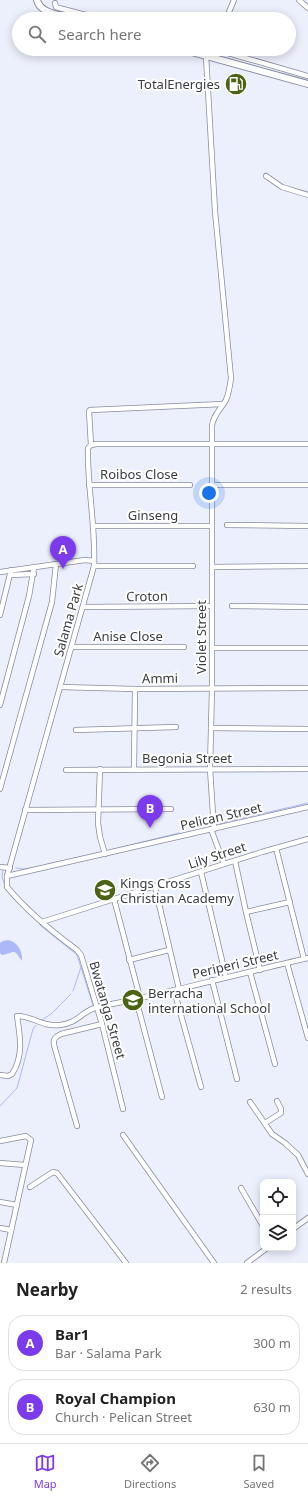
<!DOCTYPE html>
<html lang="en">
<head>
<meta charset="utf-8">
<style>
	body { margin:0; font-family:"Noto Sans",sans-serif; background:#f2f2f2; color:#222 }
	.controls { position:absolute; right:12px; bottom:12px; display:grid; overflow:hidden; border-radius:8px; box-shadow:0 2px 10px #0003 }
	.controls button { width:36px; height:36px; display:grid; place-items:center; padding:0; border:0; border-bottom:1px solid #e0e0e0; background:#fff; color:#222; font:20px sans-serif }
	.you { position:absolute; left:209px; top:493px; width:14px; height:14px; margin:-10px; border:3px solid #fff; border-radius:50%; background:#1a73e8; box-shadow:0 0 0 6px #1a73e833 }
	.badge { display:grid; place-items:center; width:26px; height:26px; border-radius:50%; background:#7c3aed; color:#fff; font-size:13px; font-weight:700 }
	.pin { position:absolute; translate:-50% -33px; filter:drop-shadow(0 1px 2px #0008) }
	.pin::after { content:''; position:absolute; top:21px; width:14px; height:12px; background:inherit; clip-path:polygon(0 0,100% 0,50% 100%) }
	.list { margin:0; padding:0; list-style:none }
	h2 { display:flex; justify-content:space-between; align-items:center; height:52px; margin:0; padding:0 16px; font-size:17px }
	h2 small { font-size:13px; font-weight:400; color:#767676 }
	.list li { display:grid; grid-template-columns:26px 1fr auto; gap:12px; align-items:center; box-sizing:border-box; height:56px; margin:0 8px 8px; padding:0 8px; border:1px solid #e0e0e0; border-radius:16px }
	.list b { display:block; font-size:15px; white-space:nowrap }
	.list p { margin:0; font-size:13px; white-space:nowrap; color:#767676 }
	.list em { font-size:13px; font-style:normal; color:#767676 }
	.icon { flex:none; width:22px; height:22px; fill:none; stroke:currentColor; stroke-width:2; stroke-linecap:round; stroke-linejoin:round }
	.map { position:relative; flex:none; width:308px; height:1263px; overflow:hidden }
	.search { position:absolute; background:#fff; box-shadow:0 2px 10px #0003; left:12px; right:12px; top:12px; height:44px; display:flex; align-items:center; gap:10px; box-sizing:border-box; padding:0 14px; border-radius:22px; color:#767676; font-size:15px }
	.sheet { height:180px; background:#fff }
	nav { display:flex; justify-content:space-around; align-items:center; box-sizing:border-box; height:56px; border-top:1px solid #e0e0e0; background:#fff; font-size:11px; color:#767676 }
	nav a { display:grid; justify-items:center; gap:2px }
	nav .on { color:#7c3aed }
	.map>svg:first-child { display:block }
	.water { fill:#adb8f8 }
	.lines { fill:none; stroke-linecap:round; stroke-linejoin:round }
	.stream { stroke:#adb8f8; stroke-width:1 }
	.minor-casing { stroke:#878b9f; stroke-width:6 }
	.secondary-casing { stroke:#878b9f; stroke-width:8 }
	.minor { stroke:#fff; stroke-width:4.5 }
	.secondary { stroke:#fff; stroke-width:6 }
	.labels { text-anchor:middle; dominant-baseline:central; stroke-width:4; stroke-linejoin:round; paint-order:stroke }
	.poi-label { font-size:13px; fill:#3a3c45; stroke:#fff; text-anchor:start }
	.street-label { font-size:13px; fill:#3a3c45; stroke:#fff }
</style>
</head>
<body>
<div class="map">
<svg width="308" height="1263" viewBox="0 0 308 1263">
	<rect width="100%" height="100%" fill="#eceffc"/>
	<path class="water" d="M8,940C18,942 23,952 22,961C13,948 17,952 2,955L0,953V943L3,941Z"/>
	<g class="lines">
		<g class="stream">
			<polyline points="218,824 308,803"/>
			<polyline points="110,850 179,833"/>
			<polyline points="48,864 102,852"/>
			<polyline points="16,868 23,869 37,867"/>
			<polyline points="3,870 2,877 5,886"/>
			<polyline points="7,891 20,905"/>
			<polyline points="26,911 36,920"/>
			<polyline points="40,925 77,955 93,1005"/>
			<polyline points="73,991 81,967"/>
			<polyline points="42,1020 51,1014 71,994"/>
			<polyline points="0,1106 17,1088 33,1029 36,1025"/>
		</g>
		<g class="minor-casing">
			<g id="minor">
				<polyline points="299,0 308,8"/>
				<polyline points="55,3 56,7 59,8 101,19"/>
				<polyline points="226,19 234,0"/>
				<polyline points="214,49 308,76"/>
				<path d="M206,56L215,211L231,378C230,386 229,393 226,400C221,409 213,415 212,426V688L210,769L214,829"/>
				<polyline points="266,176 282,187 308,195"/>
				<path d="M308,444H96L91,445L88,448C87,487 96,527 94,566L7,876L308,807"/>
				<polyline points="91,445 89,411 90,410 223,404"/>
				<polyline points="89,485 190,485"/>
				<polyline points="212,485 308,485"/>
				<polyline points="227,525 308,526"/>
				<polyline points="93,526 212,526"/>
				<polyline points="94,566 193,566"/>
				<polyline points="212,567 308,566"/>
				<polyline points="0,572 85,560 94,561"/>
				<polyline points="10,575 34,574"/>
				<polyline points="232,606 308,607"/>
				<polyline points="83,607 212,606"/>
				<polyline points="0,615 11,570"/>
				<polyline points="72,647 184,647"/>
				<polyline points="212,648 308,648"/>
				<polyline points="60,687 135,689 308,688"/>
				<polyline points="0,705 29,596 34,567"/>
				<polyline points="211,728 308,729"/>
				<polyline points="76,730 176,727"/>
				<polyline points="134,768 135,689"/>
				<polyline points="100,769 98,823 100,837 105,854"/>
				<polyline points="66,770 308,769"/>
				<polyline points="0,789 52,602 56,564"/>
				<polyline points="25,810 171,809"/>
				<polyline points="211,829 224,864"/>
				<polyline points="276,848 304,959"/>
				<polyline points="235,861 246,912 260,970"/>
				<polyline points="0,867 10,868"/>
				<polyline points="201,872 226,977"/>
				<path d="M7,876V887C27,911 51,931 77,950L81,955L102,1024L123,1109"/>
				<polyline points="155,887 179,989"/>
				<polyline points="114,899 140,998"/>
				<polyline points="246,912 290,902"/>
				<polyline points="42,922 262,852 308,839"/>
				<polyline points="129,960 169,950"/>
				<polyline points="287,963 308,1038"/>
				<polyline points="250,972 275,1064"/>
				<polyline points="212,980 237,1079"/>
				<polyline points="174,990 201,1087"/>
				<polyline points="136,999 162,1097"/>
				<path d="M0,1075L8,1076L12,1074C24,1056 20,1036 17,1016C33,1016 42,1027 60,1025C79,1023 81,1011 98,1007C110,1004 124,1002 136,999C194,986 251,971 308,958"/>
				<polyline points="250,1102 272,1134 285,1143 298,1155 308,1174"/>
				<polyline points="265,1123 281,1113 281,1109 277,1101"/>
				<path d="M77,1126L54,1045C53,1039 55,1037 61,1034L102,1024"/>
				<polyline points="123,1135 214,1263"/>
				<polyline points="0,1141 26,1136 31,1140 4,1263"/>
				<polyline points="0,1163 25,1165"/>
				<polyline points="30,1187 53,1172 57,1173 126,1263"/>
				<polyline points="241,1188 263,1226"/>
				<polyline points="0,1202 17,1205"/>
				<polyline points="0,1228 11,1230"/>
				<polyline points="293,1229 308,1218"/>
				<polyline points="247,1263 267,1248"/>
			</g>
		</g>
		<g class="secondary-casing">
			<g id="secondary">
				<path d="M37,0C40,14 62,15 74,19"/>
				<polyline points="181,49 308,84"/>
			</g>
		</g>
		<use href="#minor" class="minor"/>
		<use href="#secondary" class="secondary"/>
	</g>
	<defs>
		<g id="fuel-disc" transform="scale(1.15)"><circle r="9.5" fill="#4a6413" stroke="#fff"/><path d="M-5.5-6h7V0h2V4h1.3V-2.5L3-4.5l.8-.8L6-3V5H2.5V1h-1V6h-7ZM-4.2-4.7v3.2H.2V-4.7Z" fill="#fff"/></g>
		<g id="school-disc" transform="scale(1.15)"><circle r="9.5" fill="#4a6413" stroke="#fff"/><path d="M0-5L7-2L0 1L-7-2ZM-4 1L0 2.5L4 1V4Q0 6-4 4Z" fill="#fff"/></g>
	</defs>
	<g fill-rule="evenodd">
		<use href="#fuel-disc" x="236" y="84"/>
		<use href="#school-disc" x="105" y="890"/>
		<use href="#school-disc" x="133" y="1000"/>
	</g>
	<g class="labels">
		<g class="poi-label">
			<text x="220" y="84" text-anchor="end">TotalEnergies</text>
			<text x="120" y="883">Kings Cross<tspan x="120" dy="15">Christian Academy</tspan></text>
			<text x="148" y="993">Berracha<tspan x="148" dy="15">international School</tspan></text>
		</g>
		<g class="street-label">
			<text x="139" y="474">Roibos Close</text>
			<text x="153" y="515">Ginseng</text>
			<text transform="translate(147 596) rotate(-1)">Croton</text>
			<text transform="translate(68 620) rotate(-74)">Salama Park</text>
			<text x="128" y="636">Anise Close</text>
			<text transform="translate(201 637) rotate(-90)">Violet Street</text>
			<text transform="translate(160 678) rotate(-1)">Ammi</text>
			<text x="187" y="758">Begonia Street</text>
			<text transform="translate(221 816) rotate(-13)">Pelican Street</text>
			<text transform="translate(217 855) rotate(-18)">Lily Street</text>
			<text transform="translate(235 964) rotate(-13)">Periperi Street</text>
			<text transform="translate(108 1010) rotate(74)">Bwatanga Street</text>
		</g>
	</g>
</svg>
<div class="controls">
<button><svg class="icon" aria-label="locate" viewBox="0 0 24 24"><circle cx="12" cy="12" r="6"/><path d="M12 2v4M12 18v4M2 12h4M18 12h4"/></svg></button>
<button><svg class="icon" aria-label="layers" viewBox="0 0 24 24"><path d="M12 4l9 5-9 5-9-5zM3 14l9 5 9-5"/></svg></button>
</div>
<div class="you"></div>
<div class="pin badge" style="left:63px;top:569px">A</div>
<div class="pin badge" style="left:150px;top:828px">B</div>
<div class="search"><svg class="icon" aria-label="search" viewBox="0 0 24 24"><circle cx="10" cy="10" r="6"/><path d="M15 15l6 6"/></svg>Search here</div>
</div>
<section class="sheet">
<h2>Nearby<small>2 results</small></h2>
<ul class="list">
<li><span class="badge">A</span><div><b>Bar1</b><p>Bar · Salama Park</p></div><em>300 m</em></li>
<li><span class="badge">B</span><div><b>Royal Champion</b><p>Church · Pelican Street</p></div><em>630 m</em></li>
</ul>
</section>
<nav>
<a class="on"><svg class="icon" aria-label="map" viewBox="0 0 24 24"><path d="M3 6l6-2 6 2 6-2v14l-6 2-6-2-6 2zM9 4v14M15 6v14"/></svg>Map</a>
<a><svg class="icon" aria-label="directions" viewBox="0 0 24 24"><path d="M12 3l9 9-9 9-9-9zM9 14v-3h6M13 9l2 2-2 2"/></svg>Directions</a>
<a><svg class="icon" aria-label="saved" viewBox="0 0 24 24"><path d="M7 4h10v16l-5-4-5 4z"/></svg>Saved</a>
</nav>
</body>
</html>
